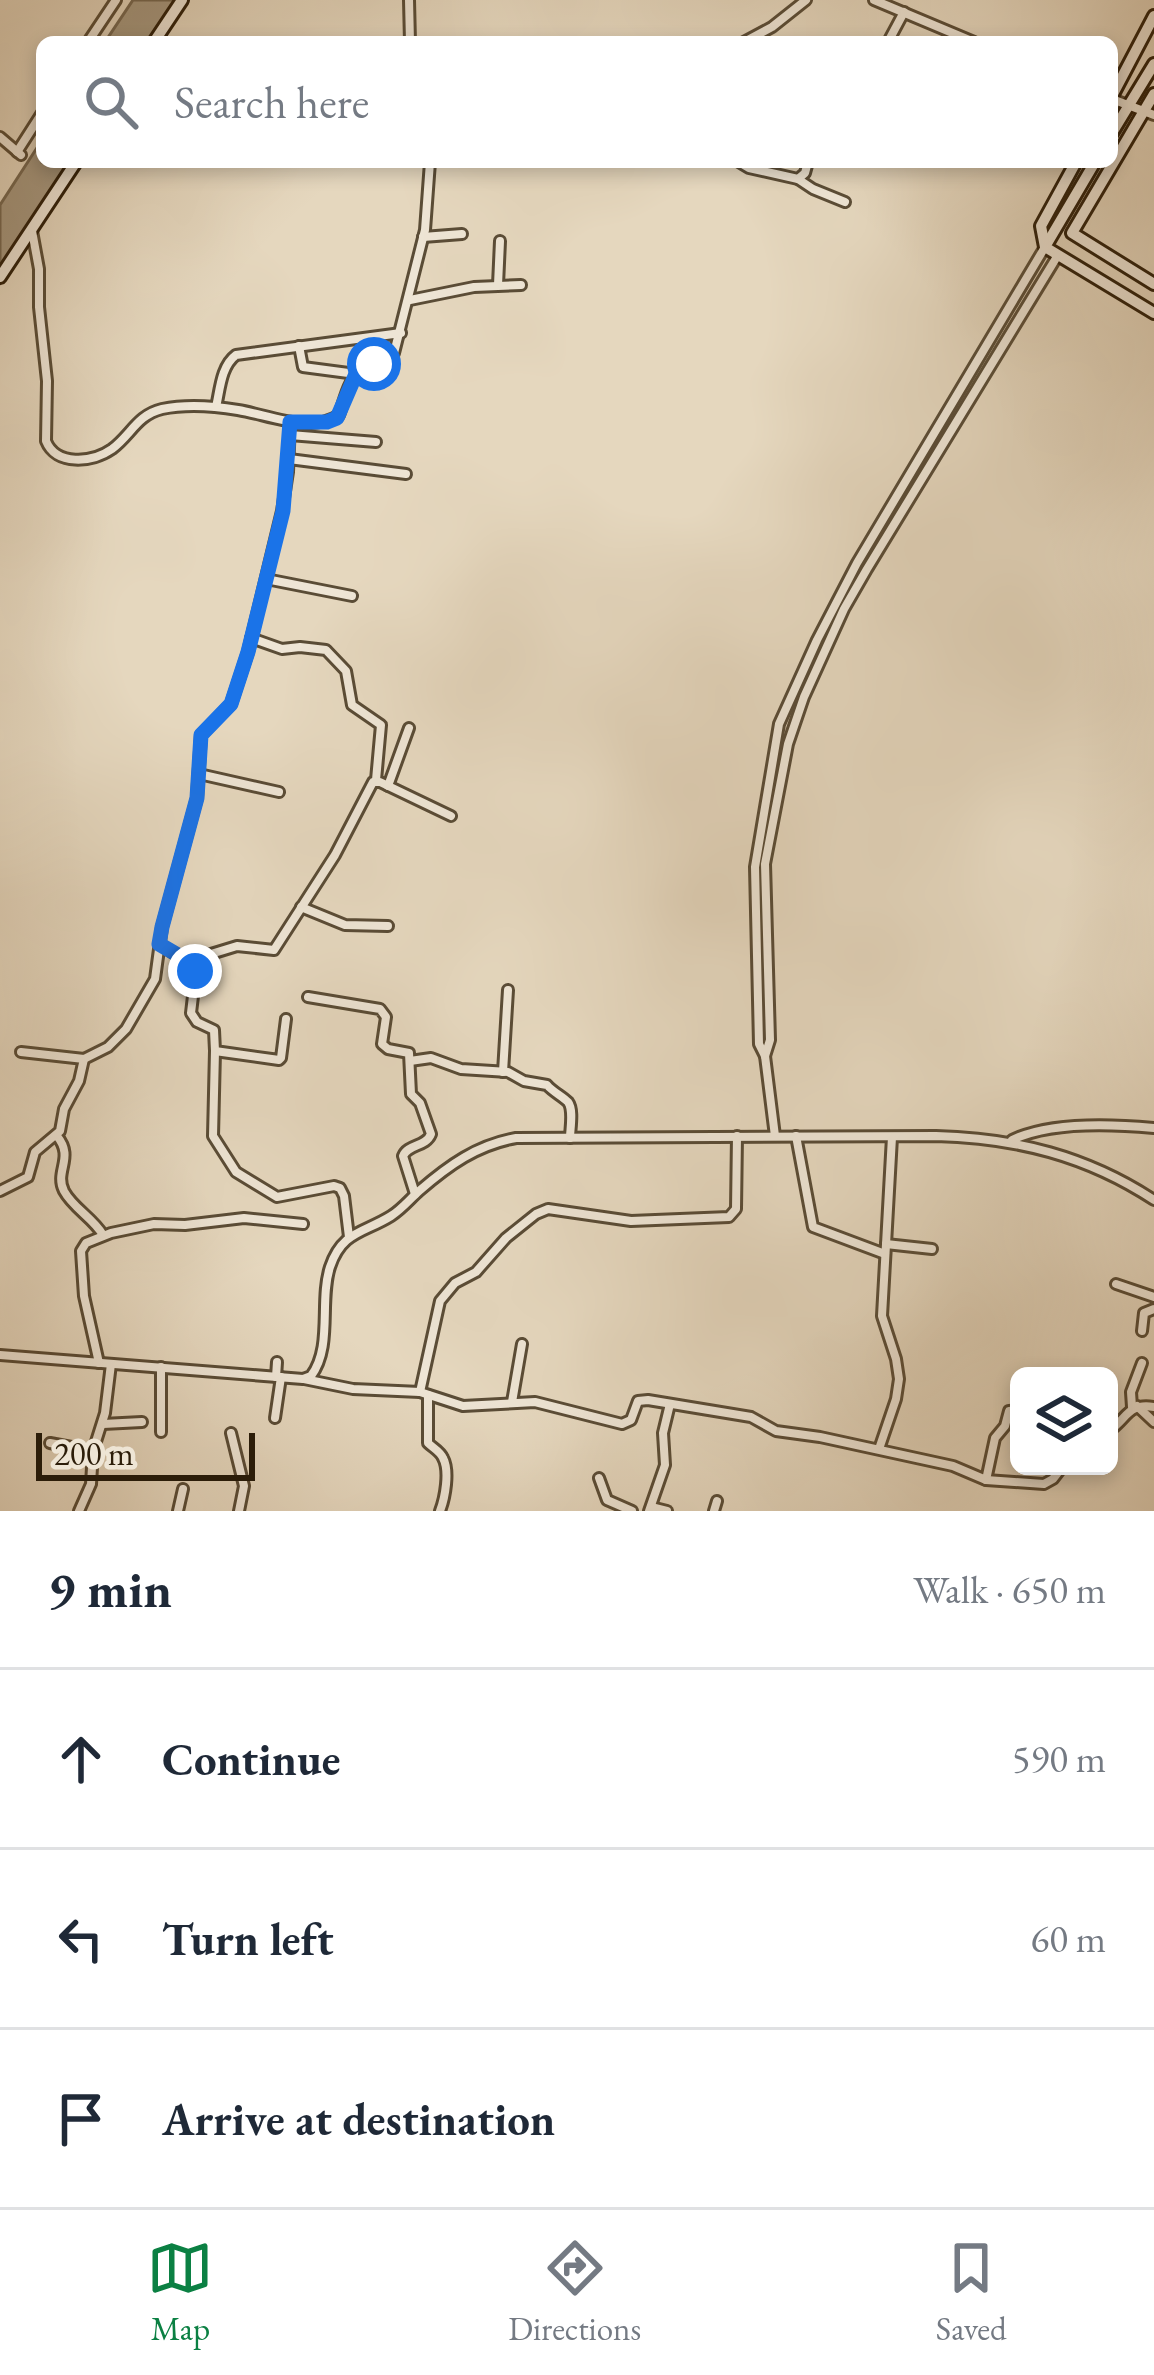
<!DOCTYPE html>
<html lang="en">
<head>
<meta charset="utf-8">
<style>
	body { margin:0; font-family:"EB Garamond",serif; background:#f2f2f3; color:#1f2937 }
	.controls { position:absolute; right:36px; bottom:36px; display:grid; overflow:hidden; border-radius:18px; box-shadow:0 6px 18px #0003 }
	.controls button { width:108px; height:108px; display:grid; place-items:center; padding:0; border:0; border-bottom:3px solid #e0e1e3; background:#fff; color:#1f2937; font:60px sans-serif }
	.scale { position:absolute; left:36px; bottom:30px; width:219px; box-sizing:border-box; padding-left:12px; border:6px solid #2c1d09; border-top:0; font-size:33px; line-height:42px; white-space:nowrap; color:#2c1d09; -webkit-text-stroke:9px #eee5d5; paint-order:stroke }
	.stop { position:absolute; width:36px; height:36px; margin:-27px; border:9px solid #1a73e8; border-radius:50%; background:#fff }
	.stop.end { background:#1a73e8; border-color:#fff; box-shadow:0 3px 12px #0008 }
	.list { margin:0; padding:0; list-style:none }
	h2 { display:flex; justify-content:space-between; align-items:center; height:156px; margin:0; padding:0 48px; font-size:51px }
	h2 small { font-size:39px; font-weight:400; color:#747a83 }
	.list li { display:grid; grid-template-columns:78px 1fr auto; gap:36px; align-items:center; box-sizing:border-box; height:180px; padding:0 48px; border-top:3px solid #e0e1e3 }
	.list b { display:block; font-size:45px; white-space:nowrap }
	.list em { font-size:39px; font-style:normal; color:#747a83 }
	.icon { flex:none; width:66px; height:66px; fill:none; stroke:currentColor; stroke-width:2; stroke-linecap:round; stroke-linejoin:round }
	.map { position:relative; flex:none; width:1154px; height:1511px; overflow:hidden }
	.search { position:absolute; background:#fff; box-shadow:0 6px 18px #0003; left:36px; right:36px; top:36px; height:132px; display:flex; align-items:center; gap:30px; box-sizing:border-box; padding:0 42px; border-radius:18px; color:#747a83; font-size:45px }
	.sheet { height:696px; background:#fff }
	nav { display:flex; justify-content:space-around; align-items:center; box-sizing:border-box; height:168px; border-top:3px solid #e0e1e3; background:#fff; font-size:33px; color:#747a83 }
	nav a { display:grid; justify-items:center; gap:6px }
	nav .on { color:#0b8043 }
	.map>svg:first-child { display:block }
	.water { fill:#a69880; stroke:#756750; stroke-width:3 }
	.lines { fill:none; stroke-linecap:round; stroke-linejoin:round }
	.street-casing { stroke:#5a4c36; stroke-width:14 }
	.secondary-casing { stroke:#2c1d09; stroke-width:16 }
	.street { stroke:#eee5d5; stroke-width:8 }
	.secondary { stroke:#eee5d5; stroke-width:10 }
	.route { stroke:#1a73e8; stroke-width:15 }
</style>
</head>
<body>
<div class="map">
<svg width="1154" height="1511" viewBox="0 0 1154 1511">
	<rect width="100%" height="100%" fill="#e5d7be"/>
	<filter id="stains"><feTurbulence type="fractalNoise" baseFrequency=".00167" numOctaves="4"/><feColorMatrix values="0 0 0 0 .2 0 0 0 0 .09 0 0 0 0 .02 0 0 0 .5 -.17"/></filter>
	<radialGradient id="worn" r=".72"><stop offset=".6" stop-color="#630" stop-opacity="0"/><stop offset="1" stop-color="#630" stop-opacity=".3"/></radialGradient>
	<g class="water">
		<polygon points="133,0 183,0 156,42 105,42"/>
		<polygon points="42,140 42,162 78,162 0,283 0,205"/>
	</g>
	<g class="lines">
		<g class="street-casing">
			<g id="street">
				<polyline points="409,0 410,42"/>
				<polyline points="874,0 974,42"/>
				<polyline points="88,42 116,0"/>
				<polyline points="744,42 772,27 806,0"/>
				<polyline points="888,42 904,12"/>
				<polyline points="1112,99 1154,115"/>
				<polyline points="0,137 21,155"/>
				<polyline points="17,152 42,113"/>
				<polyline points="739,162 749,168 798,179 805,173 808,162"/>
				<polyline points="798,179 813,189 845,202"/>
				<path d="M32,231L39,269V307L47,381L46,441C56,466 92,463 112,449C131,435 137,415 162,409C186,404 214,406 238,410C269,415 310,434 339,415C345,399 348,376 365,368C377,362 384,363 394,353L425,230L430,162"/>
				<polyline points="423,237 462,234"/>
				<polyline points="498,285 500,241"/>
				<polyline points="410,300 474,287 521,285"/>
				<polyline points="299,346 303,367 356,374"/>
				<path d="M216,407C220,390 221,366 236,355L401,333"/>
				<polyline points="290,435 376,442"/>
				<polyline points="289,459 406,474"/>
				<polyline points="266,579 352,596"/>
				<polyline points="251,638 282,649 300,647 326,650 346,671 352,705 381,725 376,780"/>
				<polyline points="199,774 279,792"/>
				<polyline points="388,786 409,728"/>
				<polyline points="301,907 345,925 388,926"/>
				<polyline points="161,945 193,966 195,979 191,1013 197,1022 214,1030 215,1051 279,1060 281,1058 286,1019"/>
				<polyline points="188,961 237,946 274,950 335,855 373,782 380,782 451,816"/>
				<path d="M308,997L380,1009L386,1017L382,1044L388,1049L409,1053L411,1094L420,1103L431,1134C426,1147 408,1144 403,1156L415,1194"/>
				<polyline points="215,1051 213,1136 236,1172 277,1197 334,1186 340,1188 344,1196 349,1237"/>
				<polyline points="21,1052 84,1059"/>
				<polyline points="765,1056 770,1040 765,864 788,744 804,697 844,609 867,569 1058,255"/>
				<path d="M410,1061L431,1058L461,1069L508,1072L524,1081L547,1085C553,1092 562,1096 568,1102C574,1110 570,1129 570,1138"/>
				<polyline points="503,1072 508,990"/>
				<path d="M57,1136C75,1158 54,1171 64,1191C73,1208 93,1218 103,1235"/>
				<polyline points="775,1136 765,1056 759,1044 755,867 779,724 817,640 857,563 1045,247"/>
				<polyline points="796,1136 813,1227 885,1254"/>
				<path d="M1012,1140C1051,1121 1112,1124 1154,1128"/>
				<polyline points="0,1191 28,1177 35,1152 60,1131 64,1109 79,1081 84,1059 108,1047 126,1029 155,979 162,927 197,798 201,735 231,704 248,652 282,511 288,472 290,422"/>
				<polyline points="886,1244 932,1249"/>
				<polyline points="1116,1284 1154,1297"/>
				<polyline points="1142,1331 1144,1313 1154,1309"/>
				<path d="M0,1355L303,1379L311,1376C333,1347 319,1301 330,1267C342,1231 364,1233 391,1216C402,1209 410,1199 419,1191C449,1165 477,1145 516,1138L936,1136C1016,1138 1087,1156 1154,1200"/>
				<polyline points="99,1363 84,1296 81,1251 86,1243 111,1233 154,1224 185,1225 244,1218 303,1224"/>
				<polyline points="161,1367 161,1432"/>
				<polyline points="276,1377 277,1362"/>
				<polyline points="304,1379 353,1389 420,1392 463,1406 535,1402 622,1424 631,1420 638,1401 648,1400 751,1417 776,1431 820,1437 953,1466 986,1480 1044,1484 1053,1479 1063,1466"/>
				<polyline points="420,1392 440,1301 455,1283 476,1272 506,1238 536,1214 548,1209 631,1221 729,1217 736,1209 737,1136"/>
				<path d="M428,1395V1443C433,1448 440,1451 443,1458C450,1471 445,1498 440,1511"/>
				<polyline points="512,1402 522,1344"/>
				<polyline points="1137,1406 1154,1422"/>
				<polyline points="1132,1407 1131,1392 1142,1363"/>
				<polyline points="275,1418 281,1377"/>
				<polyline points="103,1424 142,1422"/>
				<path d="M1109,1431C1128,1418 1127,1403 1154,1407"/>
				<polyline points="231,1433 244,1486 239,1511"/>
				<polyline points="50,1443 93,1451"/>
				<polyline points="879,1449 896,1399 899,1379 896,1359 882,1316 892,1137"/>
				<polyline points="599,1478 607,1500 632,1511"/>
				<polyline points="986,1480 995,1438 1005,1426 1009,1411 1019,1410"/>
				<polyline points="651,1507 667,1511"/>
				<polyline points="79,1511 91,1484 93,1451 105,1413 111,1364"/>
				<polyline points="178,1511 183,1489"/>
				<polyline points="649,1511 665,1465 663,1433 670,1404"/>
				<polyline points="714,1511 717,1501"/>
			</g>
		</g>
		<g class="secondary-casing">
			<g id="secondary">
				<polyline points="154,42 182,0"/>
				<polyline points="1154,94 1072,233 1154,284"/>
				<polyline points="1112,96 1154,16"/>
				<polyline points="1112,133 1154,64"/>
				<polyline points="1095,162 1045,247 1154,313"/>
				<polyline points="1045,247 1041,226 1076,162"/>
				<polyline points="0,277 76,162"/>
			</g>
		</g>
		<use href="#street" class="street"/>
		<use href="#secondary" class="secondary"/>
	</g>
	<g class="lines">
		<polyline class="route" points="195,971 188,961 159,944 162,927 197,798 201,735 231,704 248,652 283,511 290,422 327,422 337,418 356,374 374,364"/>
	</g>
	<rect width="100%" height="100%" filter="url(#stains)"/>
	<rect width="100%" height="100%" fill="url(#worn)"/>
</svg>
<div class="controls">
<button><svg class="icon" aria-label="layers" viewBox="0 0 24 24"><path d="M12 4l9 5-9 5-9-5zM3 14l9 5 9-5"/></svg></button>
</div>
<div class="scale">200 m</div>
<div class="stop" style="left:374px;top:364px"></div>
<div class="stop end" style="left:195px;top:971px"></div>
<div class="search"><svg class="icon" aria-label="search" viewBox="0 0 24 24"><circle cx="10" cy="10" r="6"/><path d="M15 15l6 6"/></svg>Search here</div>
</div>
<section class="sheet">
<h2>9 min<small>Walk · 650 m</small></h2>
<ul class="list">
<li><svg class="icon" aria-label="ahead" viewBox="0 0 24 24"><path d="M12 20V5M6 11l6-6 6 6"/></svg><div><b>Continue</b></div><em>590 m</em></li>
<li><svg class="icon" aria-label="left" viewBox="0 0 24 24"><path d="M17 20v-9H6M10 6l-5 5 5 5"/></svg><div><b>Turn left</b></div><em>60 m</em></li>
<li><svg class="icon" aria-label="arrive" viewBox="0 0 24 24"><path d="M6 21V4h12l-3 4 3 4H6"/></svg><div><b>Arrive at destination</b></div></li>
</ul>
</section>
<nav>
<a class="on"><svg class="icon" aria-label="map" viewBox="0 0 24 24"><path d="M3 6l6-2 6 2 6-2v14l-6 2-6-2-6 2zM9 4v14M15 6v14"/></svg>Map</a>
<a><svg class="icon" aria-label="directions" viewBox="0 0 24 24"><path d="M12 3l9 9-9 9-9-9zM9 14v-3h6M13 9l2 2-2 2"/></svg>Directions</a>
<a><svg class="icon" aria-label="saved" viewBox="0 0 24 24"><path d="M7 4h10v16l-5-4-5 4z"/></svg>Saved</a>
</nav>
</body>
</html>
